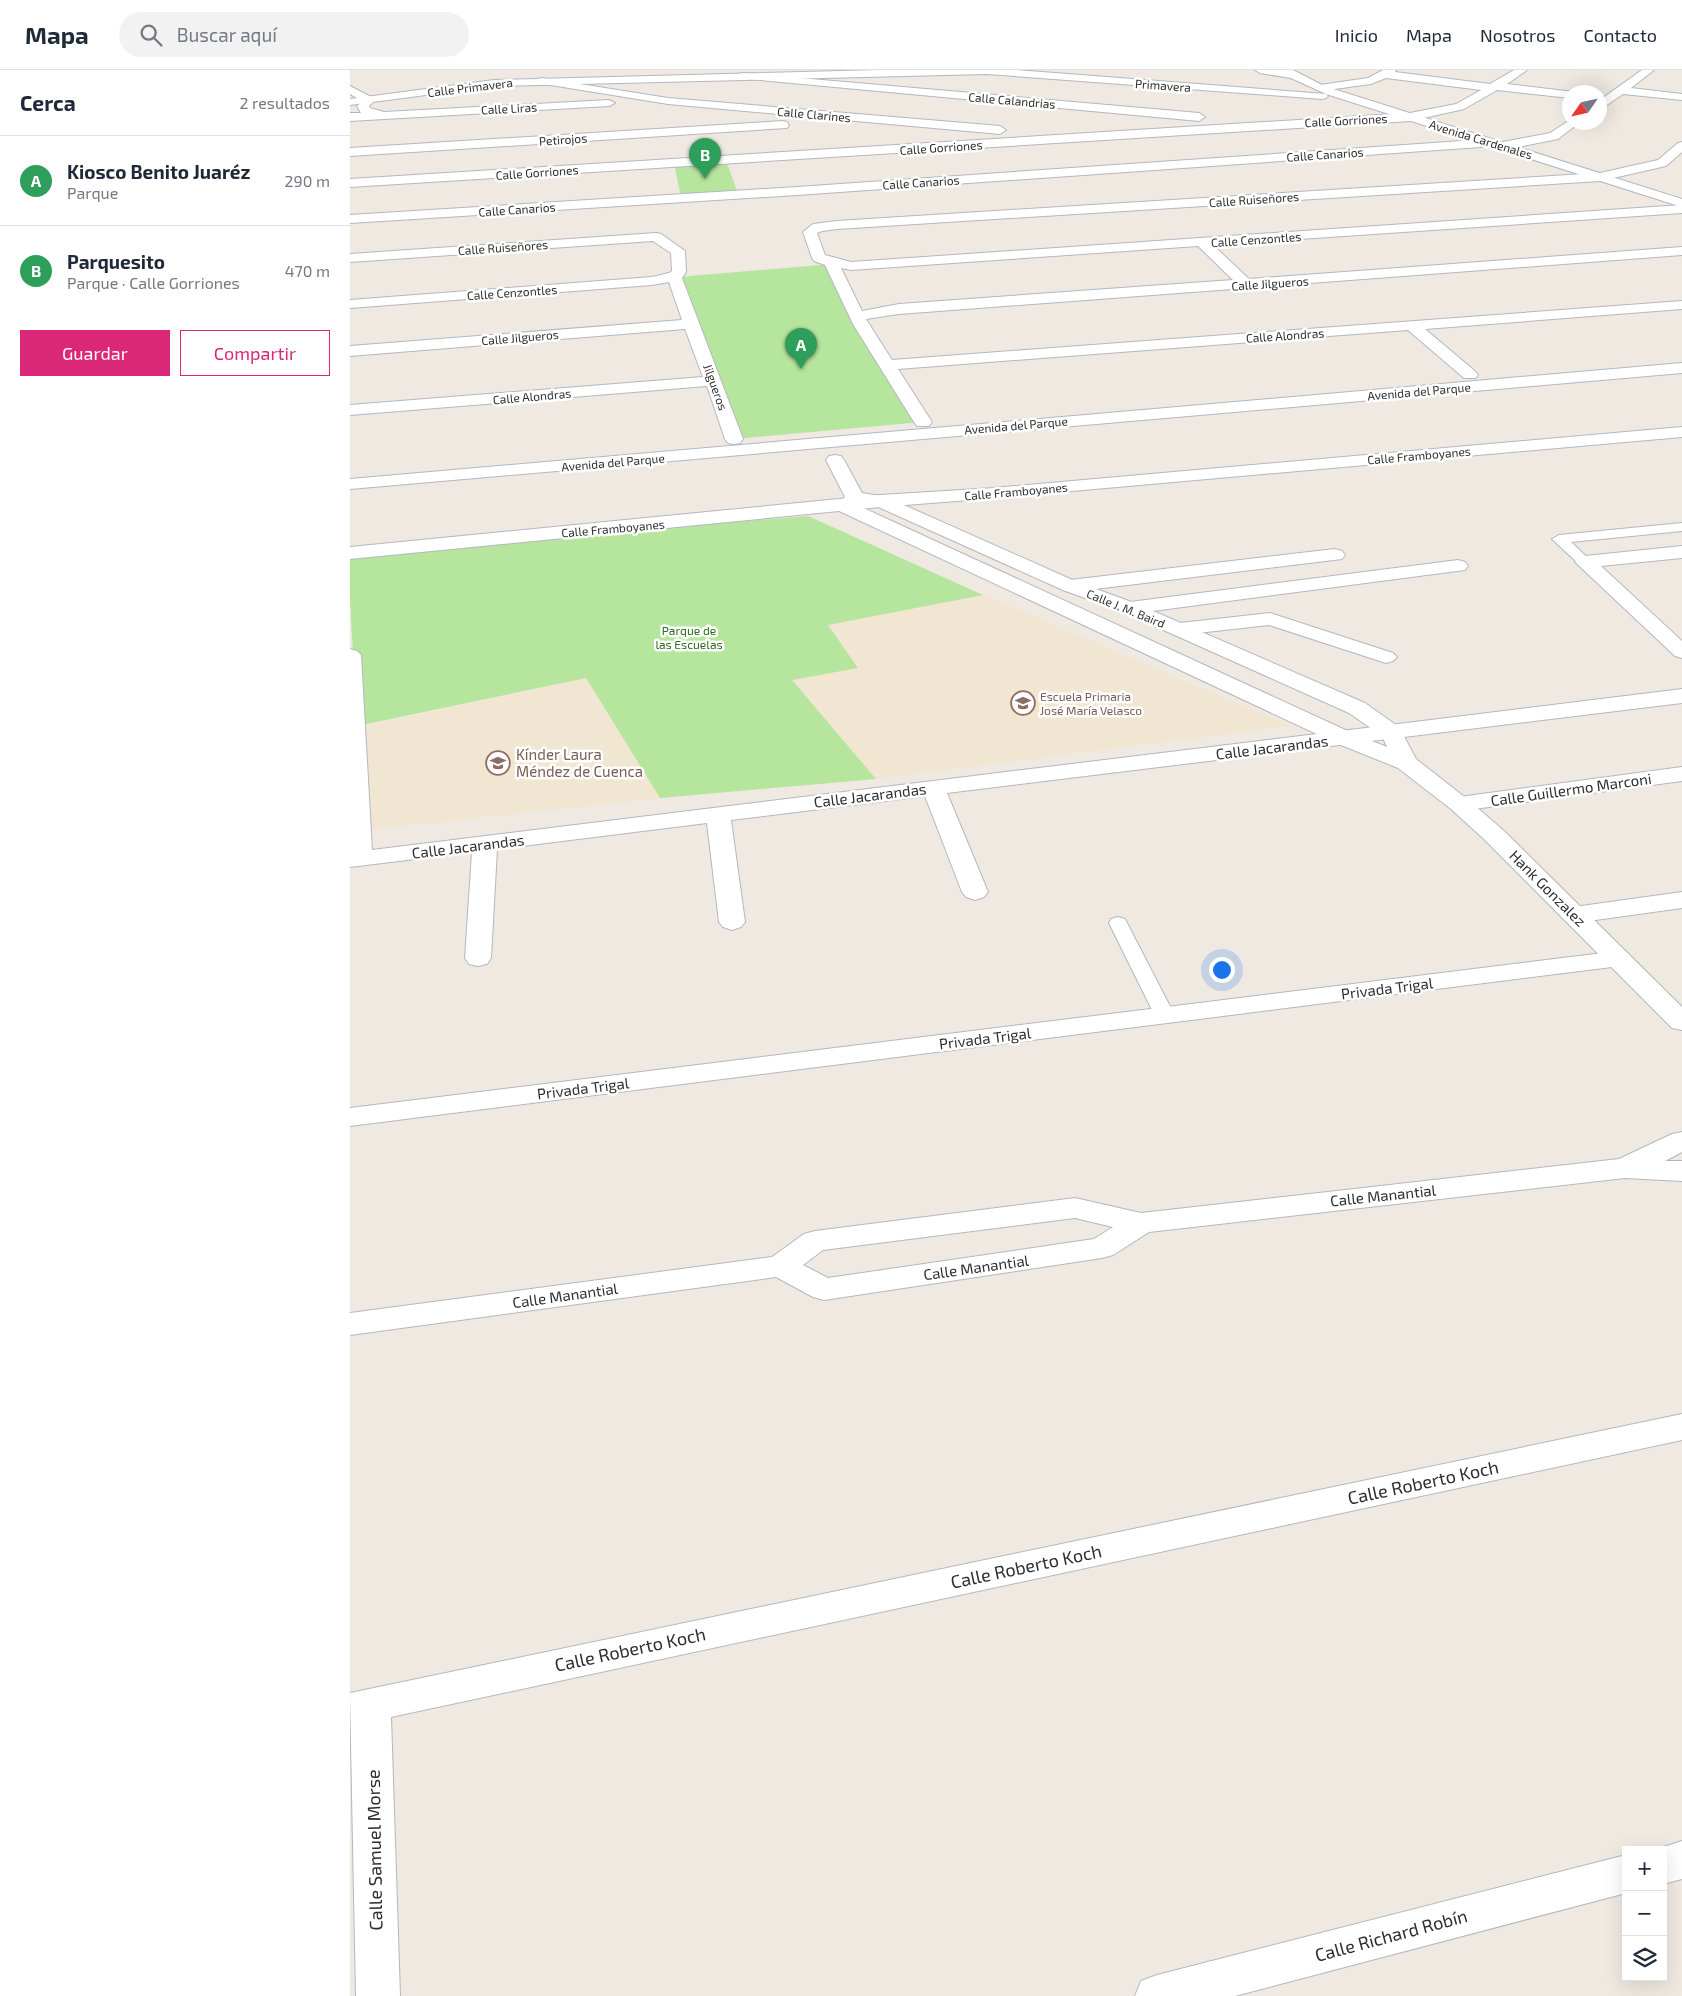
<!DOCTYPE html>
<html lang="es">
<head>
<meta charset="utf-8">
<style>
	body { margin:0; font-family:"Exo 2",sans-serif; background:#f2f2f3; color:#1f2937 }
	.controls { position:absolute; right:15px; bottom:15px; display:grid; overflow:hidden; border-radius:0px; box-shadow:0 5px 20px #0002 }
	.controls button { width:45px; height:45px; display:grid; place-items:center; padding:0; border:0; border-bottom:1px solid #e0e1e3; background:#fff; color:#1f2937; font:25px sans-serif }
	.compass { position:absolute; left:1212px; top:15px; width:45px; height:45px; border-radius:50%; background:#fff; box-shadow:0 5px 20px #0002; rotate:236deg }
	.you { position:absolute; left:871px; top:899px; width:18px; height:18px; margin:-12px; border:4px solid #fff; border-radius:50%; background:#1a73e8; box-shadow:0 0 0 8px #1a73e833 }
	.badge { display:grid; place-items:center; width:32px; height:32px; border-radius:50%; background:#db2777; color:#fff; font-size:16px; font-weight:700 }
	.pin { position:absolute; translate:-50% -41px; filter:drop-shadow(0 1px 2px #0008) }
	.pin::after { content:''; position:absolute; top:26px; width:18px; height:15px; background:inherit; clip-path:polygon(0 0,100% 0,50% 100%) }
	.list { margin:0; padding:0; list-style:none }
	h2 { display:flex; justify-content:space-between; align-items:center; height:65px; margin:0; padding:0 20px; font-size:21px }
	h2 small { font-size:16px; font-weight:400; color:#747a83 }
	.list li { display:grid; grid-template-columns:32px 1fr auto; gap:15px; align-items:center; box-sizing:border-box; height:90px; padding:0 20px; border-top:1px solid #e0e1e3 }
	.list b { display:block; font-size:19px; white-space:nowrap }
	.list p { margin:0; font-size:16px; white-space:nowrap; color:#747a83 }
	.list em { font-size:16px; font-style:normal; color:#747a83 }
	.actions { display:flex; gap:10px; padding:15px 20px }
	.actions a { flex:1; padding:11px 0; border:1px solid #db2777; border-radius:0px; text-align:center; font-size:18px; color:#db2777 }
	.actions .main { background:#db2777; color:#fff }
	.icon { flex:none; width:28px; height:28px; fill:none; stroke:currentColor; stroke-width:2; stroke-linecap:round; stroke-linejoin:round }
	.map { position:relative; flex:none; width:1332px; height:1926px; overflow:hidden }
	header { display:flex; align-items:center; gap:30px; box-sizing:border-box; height:70px; padding:0 25px; background:#fff; border-bottom:1px solid #e0e1e3 }
	header strong { font-size:24px }
	nav { display:flex; gap:28px; margin-inline-start:auto; font-size:18px }
	.search { width:350px; height:45px; background:#f2f2f3; display:flex; align-items:center; gap:12px; box-sizing:border-box; padding:0 18px; border-radius:28px; color:#747a83; font-size:19px }
	main { display:flex }
	aside { flex:1; background:#fff }
	.map>svg:first-child { display:block }
	.education { fill:#f0e6d1 }
	.green { fill:#b6e59e }
	.lines { fill:none; stroke-linecap:round; stroke-linejoin:round }
	.lane-casing { stroke:#b4b7c1; stroke-width:2 }
	.street-casing { stroke:#b4b7c1; stroke-width:2 }
	.secondary-casing { stroke:#b4b7c1; stroke-width:2 }
	.lane { fill:#fff; fill-rule:evenodd }
	.street { fill:#fff; fill-rule:evenodd }
	.secondary { fill:#fff; fill-rule:evenodd }
	.labels { text-anchor:middle; dominant-baseline:central; stroke-width:5; stroke-linejoin:round; paint-order:stroke }
	.far-street-label { font-size:12px; fill:#2e2e2e; stroke:#fff }
	.far-park-label { font-size:12px; fill:#2c6e1b; stroke:#fff }
	.far-education-label { font-size:12px; fill:#785e54; stroke:#fff; text-anchor:start }
	.street-label { font-size:15px; fill:#2e2e2e; stroke:#fff }
	.education-label { font-size:15px; fill:#785e54; stroke:#fff; text-anchor:start }
	.near-street-label { font-size:18px; fill:#2e2e2e; stroke:#fff }
</style>
</head>
<body>
<header>
<strong>Mapa</strong>
<div class="search"><svg class="icon" aria-label="search" viewBox="0 0 24 24"><circle cx="10" cy="10" r="6"/><path d="M15 15l6 6"/></svg>Buscar aquí</div>
<nav><a>Inicio</a><a>Mapa</a><a>Nosotros</a><a>Contacto</a></nav>
</header>
<main>
<aside>
<h2>Cerca<small>2 resultados</small></h2>
<ul class="list">
<li><span class="badge" style="background:#2e9e5b">A</span><div><b>Kiosco Benito Juaréz</b><p>Parque</p></div><em>290 m</em></li>
<li><span class="badge" style="background:#2e9e5b">B</span><div><b>Parquesito</b><p>Parque · Calle Gorriones</p></div><em>470 m</em></li>
</ul>
<div class="actions"><a class="main">Guardar</a><a>Compartir</a></div>
</aside>
<div class="map">
<svg width="1332" height="1926" viewBox="0 0 1332 1926">
	<rect width="100%" height="100%" fill="#efe9e1"/>
	<g class="education">
		<polygon points="633,525 940,656 526,709 441,610 507,598 478,555"/>
		<polygon points="236,608 310,728 9,761 8,658"/>
	</g>
	<g class="green">
		<polygon points="376,90 388,124 331,127 324,93"/>
		<polygon points="482,194 572,352 385,369 328,207"/>
		<polygon points="458,446 633,525 478,555 508,598 442,610 526,709 310,728 236,608 7,656 0,530 0,483"/>
	</g>
	<g class="lines">
		<g class="lane-casing">
			<g id="lane">
				<polygon points="1332,453 1332,461 1221,472 1242,492 1240,495 1230,495 1202,469 1209,465"/>
				<polygon points="768,847 775,849 777,853 825,946 822,950 815,952 808,950 805,946 759,853 761,849"/>
			</g>
		</g>
		<g class="street-casing">
			<g id="street">
				<polygon points="1033,0 1046,0 1045,2 1140,14 1164,0 1177,0 1157,14 1224,22 1220,22 1220,28 1147,20 1114,39 1060,51 0,117 0,109 1060,43 1106,34 1131,20 1036,8 1021,14 970,21 964,18 970,15 1018,8"/>
				<polygon points="1292,0 1304,0 1281,18 1332,24 1332,30 1273,24 1254,37 1250,38 1250,30"/>
				<polygon points="393,3 849,43 855,47 849,51 389,8 387,6 389,4"/>
				<polygon points="192,8 318,28 650,56 656,60 650,64 318,34 188,13 186,11 188,9"/>
				<polygon points="0,16 23,28 25,30 19,36 20,38 34,42 259,30 265,33 259,36 0,51 0,43 11,43 7,36 12,31 0,24"/>
				<polygon points="1220,50 1220,52 1230,52 1208,69 1153,80 1147,76 1153,72 1200,63"/>
				<polygon points="433,51 437,52 439,55 437,58 0,86 0,78"/>
				<polygon points="1141,69 1147,73 1145,76 447,125 0,153 0,145 447,117"/>
				<path d="M1332,72V82L1316,96L1250,111L487,159L472,161L467,163L475,185L501,192L1332,135V143L863,175L899,209L1332,177V185L549,244L516,249L542,290L1332,231V239L1075,259L1126,302L1128,305L1126,308H1114L1058,260L548,299L582,352L579,356H567L564,352L503,254L475,195L464,191L462,188L453,162L463,154L487,151L1250,103L1308,90L1328,73ZM848,176L883,210L549,234L512,241L491,198L501,200Z"/>
				<polygon points="306,163 311,164 335,181 336,202 332,208 393,369 390,373 384,374 378,373 375,369 357,316 0,345 0,335 353,307 335,259 0,286 0,276 332,250 319,212 302,215 0,238 0,230 302,207 319,203 322,201 321,183 303,171 0,192 0,184"/>
				<polygon points="1332,357 1332,367 644,428 530,437 0,489 0,477 530,425 644,418"/>
				<polygon points="1332,476 1332,488 1251,496 1332,571 1332,588 1325,586 1225,492 1228,488 1235,486"/>
				<polygon points="985,479 992,481 995,485 992,489 720,522 713,520 710,516 713,512 720,510"/>
				<polygon points="1108,490 1115,492 1118,496 1115,500 780,544 773,542 770,538 773,534 780,532"/>
				<polygon points="920,543 1043,583 1047,587 1043,591 1036,593 919,555 830,565 823,563 820,559 823,555 830,553"/>
				<polygon points="0,579 7,581 11,585 22,780 1332,619 1332,633 597,723 638,822 634,827 625,830 616,827 612,822 575,726 381,750 395,852 391,857 382,860 373,857 369,852 357,753 147,779 141,888 137,894 128,896 119,894 115,888 122,782 0,797"/>
				<polygon points="1332,697 1332,711 1109,741 1101,739 1097,734 1101,729 1109,727"/>
				<polygon points="1332,822 1332,838 1224,853 1215,850 1211,845 1215,840 1224,837"/>
				<polygon points="1269,881 1278,883 1282,889 1278,895 0,1056 0,1038"/>
				<path d="M1332,1062V1082L1315,1091H1332V1111L1275,1108L799,1162L763,1185L752,1188L474,1230L463,1227L426,1207L0,1265V1243L422,1187L454,1164L465,1161L725,1128L791,1143L1269,1089L1322,1064ZM725,1148L763,1157L744,1169L478,1208L453,1195L473,1180Z"/>
				<polygon points="1332,1344 1332,1370 41,1647 50,1926 6,1926 0,1623"/>
				<polygon points="1332,1771 1332,1809 1313,1814 1313,1780 1304,1780"/>
				<polygon points="1276,1785 1276,1823 885,1926 785,1926 791,1911 807,1905"/>
			</g>
		</g>
		<g class="secondary-casing">
			<g id="secondary">
				<polygon points="530,0 666,0 976,24 941,8 910,3 905,0 943,0 974,16 1332,129 1332,137 976,24 978,26 976,28 972,29 637,4 144,16 0,35 0,29 144,10"/>
				<polygon points="1332,293 1332,303 0,419 0,409"/>
				<path d="M485,385L491,386L494,390L512,423L536,427L727,512L787,534L1015,633L1049,657L1066,689L1117,729L1153,760L1332,937V960L1322,958L1135,770L1101,739L1048,698L986,673L487,440L485,436L495,427L476,390L479,386ZM509,434L526,436L713,520L773,542L999,643L1032,666L1037,677L1002,663L507,435Z"/>
			</g>
		</g>
		<use href="#lane" class="lane"/>
		<use href="#street" class="street"/>
		<use href="#secondary" class="secondary"/>
	</g>
	<defs>
		<g id="school-ring" transform="scale(1.25)"><circle r="9.5" fill="#fff" stroke="#8d6e63" stroke-width="1.5"/><path d="M0-5L7-2L0 1L-7-2ZM-4 1L0 2.5L4 1V4Q0 6-4 4Z" fill="#8d6e63"/></g>
	</defs>
	<g fill-rule="evenodd">
		<use href="#school-ring" x="673" y="633"/>
		<use href="#school-ring" x="148" y="693"/>
	</g>
	<g class="labels">
		<g class="far-street-label">
			<text transform="translate(813 15) rotate(4)">Primavera</text>
			<text transform="translate(120 17) rotate(-7)">Calle Primavera</text>
			<text transform="translate(662 30) rotate(5)">Calle Calandrias</text>
			<text transform="translate(159 38) rotate(-3)">Calle Liras</text>
			<text transform="translate(464 44) rotate(5)">Calle Clarines</text>
			<text transform="translate(996 50) rotate(-3)">Calle Gorriones</text>
			<text transform="translate(213 69) rotate(-4)">Petirojos</text>
			<text transform="translate(1131 69) rotate(17)">Avenida Cardenales</text>
			<text transform="translate(591 77) rotate(-4)">Calle Gorriones</text>
			<text transform="translate(975 84) rotate(-4)">Calle Canarios</text>
			<text transform="translate(187 102) rotate(-4)">Calle Gorriones</text>
			<text transform="translate(571 112) rotate(-4)">Calle Canarios</text>
			<text transform="translate(904 129) rotate(-4)">Calle Ruiseñores</text>
			<text transform="translate(167 139) rotate(-4)">Calle Canarios</text>
			<text transform="translate(906 169) rotate(-4)">Calle Cenzontles</text>
			<text transform="translate(153 177) rotate(-4)">Calle Ruiseñores</text>
			<text transform="translate(920 213) rotate(-4)">Calle Jilgueros</text>
			<text transform="translate(162 222) rotate(-4)">Calle Cenzontles</text>
			<text transform="translate(935 265) rotate(-4)">Calle Alondras</text>
			<text transform="translate(170 267) rotate(-5)">Calle Jilgueros</text>
			<text transform="translate(366 317) rotate(70)">Jilgueros</text>
			<text transform="translate(1069 321) rotate(-5)">Avenida del Parque</text>
			<text transform="translate(182 326) rotate(-5)">Calle Alondras</text>
			<text transform="translate(666 355) rotate(-5)">Avenida del Parque</text>
			<text transform="translate(1069 385) rotate(-5)">Calle Framboyanes</text>
			<text transform="translate(263 392) rotate(-5)">Avenida del Parque</text>
			<text transform="translate(666 421) rotate(-5)">Calle Framboyanes</text>
			<text transform="translate(263 458) rotate(-5)">Calle Framboyanes</text>
			<text transform="translate(776 538) rotate(22)">Calle J. M. Baird</text>
		</g>
		<g class="far-park-label">
			<text x="339" y="560">Parque de<tspan x="339" dy="14">las Escuelas</tspan></text>
		</g>
		<g class="far-education-label">
			<text x="690" y="626">Escuela Primaria<tspan x="690" dy="14">José María Velasco</tspan></text>
		</g>
		<g class="street-label">
			<text transform="translate(922 677) rotate(-7)">Calle Jacarandas</text>
			<text transform="translate(1221 719) rotate(-8)">Calle Guillermo Marconi</text>
			<text transform="translate(520 725) rotate(-7)">Calle Jacarandas</text>
			<text transform="translate(118 776) rotate(-7)">Calle Jacarandas</text>
			<text transform="translate(1198 818) rotate(45)">Hank Gonzalez</text>
			<text transform="translate(1037 918) rotate(-7)">Privada Trigal</text>
			<text transform="translate(635 968) rotate(-7)">Privada Trigal</text>
			<text transform="translate(233 1018) rotate(-7)">Privada Trigal</text>
			<text transform="translate(1033 1125) rotate(-6)">Calle Manantial</text>
			<text transform="translate(626 1197) rotate(-8)">Calle Manantial</text>
			<text transform="translate(215 1225) rotate(-8)">Calle Manantial</text>
		</g>
		<g class="education-label">
			<text x="166" y="684">Kínder Laura<tspan x="166" dy="17">Méndez de Cuenca</tspan></text>
		</g>
		<g class="near-street-label">
			<text transform="translate(1073 1412) rotate(-12)">Calle Roberto Koch</text>
			<text transform="translate(676 1496) rotate(-12)">Calle Roberto Koch</text>
			<text transform="translate(280 1579) rotate(-12)">Calle Roberto Koch</text>
			<text transform="translate(24 1780) rotate(-91)">Calle Samuel Morse</text>
			<text transform="translate(1041 1865) rotate(-15)">Calle Richard Robín</text>
		</g>
	</g>
</svg>
<div class="controls">
<button>+</button>
<button>−</button>
<button><svg class="icon" aria-label="layers" viewBox="0 0 24 24"><path d="M12 4l9 5-9 5-9-5zM3 14l9 5 9-5"/></svg></button>
</div>
<svg class="compass" viewBox="-18 -18 36 36"><path d="M0-13l5 13h-10z" fill="#e53935"/><path d="M0 13l5-13h-10z" fill="#747a83"/></svg>
<div class="you"></div>
<div class="pin badge" style="left:451px;top:299px;background:#2e9e5b">A</div>
<div class="pin badge" style="left:355px;top:109px;background:#2e9e5b">B</div>
</div>
</main>
</body>
</html>
